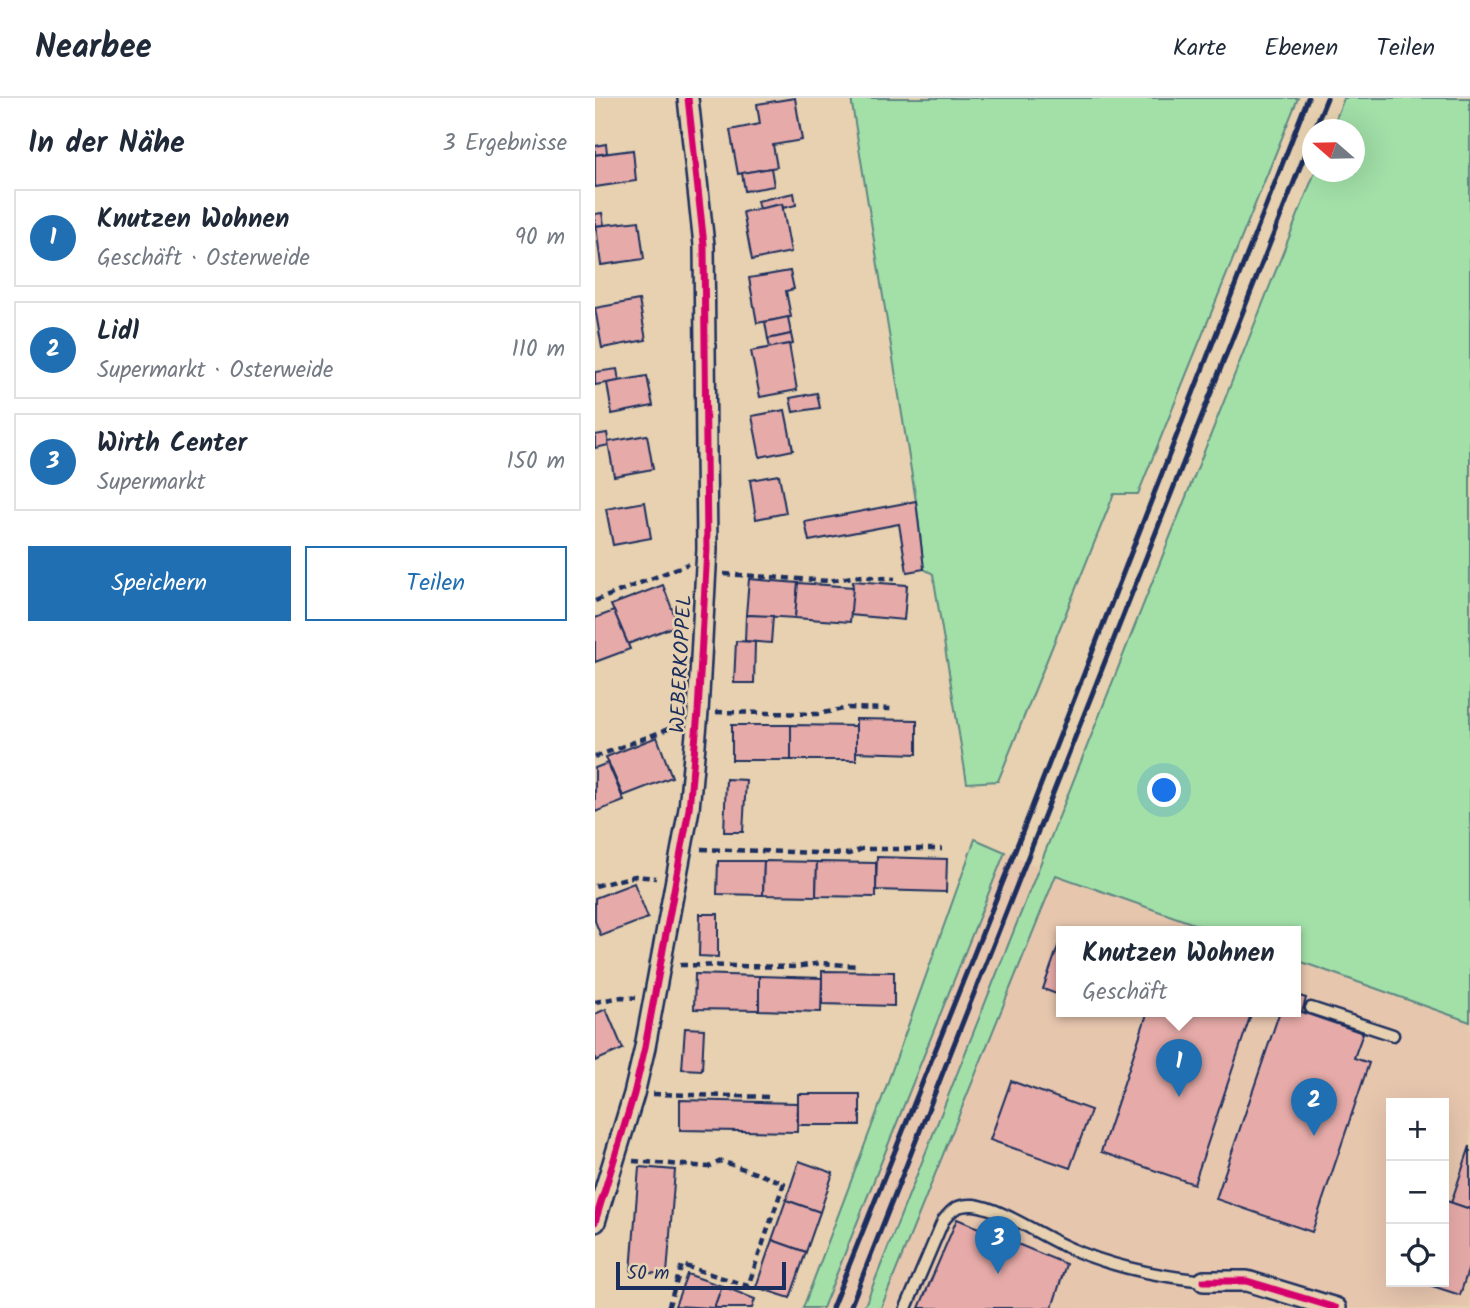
<!DOCTYPE html>
<html lang="de">
<head>
<meta charset="utf-8">
<style>
	body { margin:0; font-family:Kalam,sans-serif; background:#f2f2f3; color:#1f2937 }
	.controls { position:absolute; right:21px; bottom:21px; display:grid; overflow:hidden; border-radius:0px; box-shadow:0 7px 28px #0002 }
	.controls button { width:63px; height:63px; display:grid; place-items:center; padding:0; border:0; border-bottom:2px solid #e0e1e3; background:#fff; color:#1f2937; font:35px sans-serif }
	.compass { position:absolute; left:707px; top:21px; width:63px; height:63px; border-radius:50%; background:#fff; box-shadow:0 7px 28px #0002; rotate:290deg }
	.scale { position:absolute; left:21px; bottom:18px; width:170px; box-sizing:border-box; padding-left:7px; border:4px solid #1b2f5e; border-top:0; font-size:19px; line-height:24px; white-space:nowrap; color:#1b2f5e; -webkit-text-stroke:5px #e7d1b0; paint-order:stroke }
	.you { position:absolute; left:570px; top:693px; width:24px; height:24px; margin:-18px; border:5px solid #fff; border-radius:50%; background:#1a73e8; box-shadow:0 0 0 10px #1a73e833 }
	.badge { display:grid; place-items:center; width:46px; height:46px; border-radius:50%; background:#1f6fb2; color:#fff; font-size:23px; font-weight:700 }
	.pin { position:absolute; translate:-50% -58px; filter:drop-shadow(0 2px 4px #0008) }
	.pin::after { content:''; position:absolute; top:37px; width:24px; height:21px; background:inherit; clip-path:polygon(0 0,100% 0,50% 100%) }
	.popup { position:absolute; left:461px; top:828px; width:245px; height:91px; box-sizing:border-box; display:grid; place-content:center; border-radius:0px; background:#fff; filter:drop-shadow(0 2px 5px #0005); font-size:23px; white-space:nowrap; color:#747a83 }
	.popup b { font-size:26px; color:#1f2937 }
	.popup::after { content:''; position:absolute; left:50%; top:100%; margin-left:-14px; border:14px solid transparent; border-top-color:#fff }
	.list { margin:0; padding:0; list-style:none }
	h2 { display:flex; justify-content:space-between; align-items:center; height:91px; margin:0; padding:0 28px; font-size:30px }
	h2 small { font-size:23px; font-weight:400; color:#747a83 }
	.list li { display:grid; grid-template-columns:46px 1fr auto; gap:21px; align-items:center; box-sizing:border-box; height:98px; margin:0 14px 14px; padding:0 14px; border:2px solid #e0e1e3; border-radius:0px }
	.list b { display:block; font-size:26px; white-space:nowrap }
	.list p { margin:0; font-size:23px; white-space:nowrap; color:#747a83 }
	.list em { font-size:23px; font-style:normal; color:#747a83 }
	.actions { display:flex; gap:14px; padding:21px 28px }
	.actions a { flex:1; padding:16px 0; border:2px solid #1f6fb2; border-radius:0px; text-align:center; font-size:24px; color:#1f6fb2 }
	.actions .main { background:#1f6fb2; color:#fff }
	.icon { flex:none; width:38px; height:38px; fill:none; stroke:currentColor; stroke-width:2; stroke-linecap:round; stroke-linejoin:round }
	.map { position:relative; flex:none; width:875px; height:1210px; overflow:hidden }
	header { display:flex; align-items:center; gap:42px; box-sizing:border-box; height:98px; padding:0 35px; background:#fff; border-bottom:2px solid #e0e1e3 }
	header strong { font-size:33px }
	nav { display:flex; gap:38px; margin-inline-start:auto; font-size:24px }
	main { display:flex }
	aside { flex:1; background:#fff }
	.map>svg:first-child { display:block }
	.built { fill:#e7c6ae; fill-rule:evenodd }
	.green { fill:#a2e0a8; stroke:#5e8883; stroke-width:2 }
	.building { fill:#e6aba8; stroke:#1b2f5e; stroke-width:2 }
	.lines { fill:none; stroke-linecap:round; stroke-linejoin:round }
	.service-casing { stroke:#1b2f5e; stroke-width:15 }
	.minor-casing { stroke:#1b2f5e; stroke-width:24 }
	.path { stroke:#1b2f5e; stroke-width:4.5; stroke-dasharray:7 5; stroke-linecap:butt }
	.service { stroke:#e7d1b0; stroke-width:10 }
	.minor { stroke:#e7d1b0; stroke-width:19 }
	.rail { stroke:#1b2f5e; stroke-width:5 }
	.cycleway-casing { stroke:#e7d1b0; stroke-width:11 }
	.cycleway { stroke:#d6006c; stroke-width:7 }
	.labels { text-anchor:middle; dominant-baseline:central; stroke-width:5; stroke-linejoin:round; paint-order:stroke }
	.street-label { font-size:21px; fill:#1b2f5e; stroke:#e7d1b0 }
</style>
</head>
<body>
<header>
<strong>Nearbee</strong>
<nav><a>Karte</a><a>Ebenen</a><a>Teilen</a></nav>
</header>
<main>
<aside>
<h2>In der Nähe<small>3 Ergebnisse</small></h2>
<ul class="list">
<li><span class="badge">1</span><div><b>Knutzen Wohnen</b><p>Geschäft · Osterweide</p></div><em>90 m</em></li>
<li><span class="badge">2</span><div><b>Lidl</b><p>Supermarkt · Osterweide</p></div><em>110 m</em></li>
<li><span class="badge">3</span><div><b>Wirth Center</b><p>Supermarkt</p></div><em>150 m</em></li>
</ul>
<div class="actions"><a class="main">Speichern</a><a>Teilen</a></div>
</aside>
<div class="map">
<svg width="875" height="1210" viewBox="0 0 875 1210">
	<rect width="100%" height="100%" fill="#e7d1b0"/>
	<filter id="ink" filterUnits="userSpaceOnUse"><feTurbulence type="fractalNoise" baseFrequency=".0143" numOctaves="2"/><feDisplacementMap in="SourceGraphic" scale="14" xChannelSelector="R" yChannelSelector="G"/><feConvolveMatrix kernelMatrix="1 2 1 2 8 2 1 2 1" color-interpolation-filters="sRGB"/></filter>
	<g filter="url(#ink)">
		<g class="built">
			<polygon points="410,754 444,769 269,1210 228,1210"/>
			<path d="M461,777L619,833H467V913H701V862L875,924V1210H286ZM796,1005H849V1184H796Z"/>
		</g>
		<g class="green">
			<polygon points="256,0 703,0 543,396 519,396 403,683 372,685 338,476 329,471 321,403"/>
			<polygon points="749,0 875,0 875,924 701,862 701,833 619,833 461,777 286,1210 269,1210 720,74 760,74 760,32 737,31"/>
			<polygon points="380,741 410,754 228,1210 208,1210 281,1017"/>
		</g>
		<g class="building">
			<polygon points="200,0 207,42 178,47 182,69 143,76 135,32 165,26 162,6"/>
			<polygon points="11,46 12,55 0,57 0,48"/>
			<polygon points="38,52 41,83 0,89 0,57"/>
			<polygon points="176,70 179,88 150,93 147,75"/>
			<polygon points="199,95 201,107 188,110 187,106 164,111 162,103"/>
			<polygon points="187,106 196,154 157,162 148,114"/>
			<polygon points="7,115 9,127 1,128 0,131 0,116"/>
			<polygon points="44,123 49,161 6,167 1,128"/>
			<polygon points="195,173 199,191 191,193 196,219 162,225 154,180"/>
			<polygon points="44,202 51,242 7,250 0,210"/>
			<polygon points="193,219 196,236 173,241 170,224"/>
			<polygon points="196,236 198,246 175,250 173,241"/>
			<polygon points="194,246 202,292 165,299 156,253"/>
			<polygon points="22,271 24,283 0,287 0,274"/>
			<polygon points="52,278 58,308 17,316 12,285"/>
			<polygon points="222,295 225,310 198,314 195,300"/>
			<polygon points="190,312 198,352 165,359 157,318"/>
			<polygon points="12,335 14,347 0,350 0,337"/>
			<polygon points="52,337 58,371 19,378 13,344"/>
			<polygon points="184,377 191,415 161,421 155,382"/>
			<polygon points="321,403 329,471 312,474 304,426 214,443 210,424"/>
			<polygon points="50,404 56,440 18,447 11,411"/>
			<polygon points="154,481 203,485 200,520 151,517"/>
			<polygon points="258,483 312,487 309,522 255,517"/>
			<polygon points="203,485 258,489 255,524 200,520"/>
			<polygon points="68,487 83,527 33,546 16,507"/>
			<polygon points="19,513 35,551 0,564 0,520"/>
			<polygon points="151,517 178,518 176,545 150,543"/>
			<polygon points="141,543 160,544 159,585 139,585"/>
			<polygon points="261,621 322,622 322,656 261,654"/>
			<rect x="137" y="627" width="59" height="35"/>
			<polygon points="196,627 261,628 261,662 196,662"/>
			<polygon points="62,639 77,679 28,698 11,659"/>
			<polygon points="13,665 29,703 0,714 0,670"/>
			<polygon points="131,681 151,682 148,734 129,734"/>
			<polygon points="282,759 352,761 351,794 281,792"/>
			<polygon points="123,763 169,763 168,797 122,796"/>
			<polygon points="169,763 222,764 221,798 168,797"/>
			<polygon points="222,764 281,765 281,799 221,798"/>
			<polygon points="39,785 53,820 6,838 0,823 0,800"/>
			<polygon points="105,816 123,816 123,859 104,858"/>
			<polygon points="465,843 467,844 467,898 448,891"/>
			<polygon points="227,873 299,874 299,908 227,906"/>
			<polygon points="100,876 164,878 164,912 99,911"/>
			<polygon points="164,878 227,880 226,914 164,912"/>
			<polygon points="701,897 711,900 707,914 768,935 759,960 774,965 717,1134 621,1101 685,913 701,913"/>
			<polygon points="11,911 28,951 0,963 0,916"/>
			<polygon points="553,913 657,913 599,1086 506,1054"/>
			<polygon points="90,930 109,931 107,972 87,971"/>
			<polygon points="416,983 496,1012 475,1070 395,1042"/>
			<rect x="203" y="996" width="62" height="31"/>
			<polygon points="85,1002 203,1005 202,1034 85,1032"/>
			<polygon points="875,1048 875,1111 856,1105"/>
			<polygon points="204,1063 238,1075 225,1114 191,1102"/>
			<polygon points="44,1069 80,1072 72,1176 36,1174"/>
			<polygon points="191,1102 225,1114 211,1154 177,1142"/>
			<polygon points="849,1102 875,1111 875,1166 865,1197 825,1184 849,1184"/>
			<polygon points="362,1121 471,1166 457,1210 324,1210"/>
			<polygon points="177,1142 211,1154 195,1200 161,1189"/>
			<polygon points="92,1176 127,1188 119,1210 80,1208"/>
			<polygon points="127,1188 160,1201 157,1210 119,1210"/>
		</g>
		<g class="lines">
			<g class="service-casing">
				<g id="service">
					<polyline points="716,910 798,937"/>
					<path d="M311,1210L348,1123C357,1111 363,1106 379,1107C406,1110 446,1138 472,1149C516,1169 562,1178 609,1183"/>
				</g>
			</g>
			<g class="minor-casing">
				<g id="minor">
					<polyline points="0,1124 39,996 50,949 94,711 103,614 112,451 109,147 93,0"/>
					<polyline points="609,1183 652,1183 741,1210"/>
				</g>
			</g>
			<g class="path">
				<polyline points="129,476 234,483 263,478 300,481"/>
				<polyline points="0,503 93,466"/>
				<polyline points="121,614 223,616 253,610 297,611"/>
				<polyline points="0,659 81,628"/>
				<polyline points="106,751 254,756 267,751 347,751"/>
				<polyline points="0,788 40,778 61,780"/>
				<polyline points="85,867 201,869 226,865 263,868"/>
				<polyline points="0,904 27,899 41,900"/>
				<polyline points="58,996 177,999"/>
				<polyline points="38,1063 114,1069 126,1063 189,1085 153,1188 87,1167 73,1210"/>
			</g>
			<use href="#service" class="service"/>
			<use href="#minor" class="minor"/>
			<g class="rail">
				<polyline points="719,32 732,0"/>
				<polyline points="237,1210 411,776 713,0"/>
				<polyline points="255,1210 718,36"/>
			</g>
			<g class="cycleway-casing">
				<g id="cycleway">
					<polyline points="0,1124 39,996 50,949 94,711 103,614 112,451 109,147 93,0"/>
					<polyline points="609,1183 652,1183 741,1210"/>
				</g>
			</g>
			<use href="#cycleway" class="cycleway"/>
		</g>
	</g>
	<g class="labels">
		<g class="street-label">
			<text transform="translate(87 566) rotate(-87)">WEBERKOPPEL</text>
		</g>
	</g>
</svg>
<div class="controls">
<button>+</button>
<button>−</button>
<button><svg class="icon" aria-label="locate" viewBox="0 0 24 24"><circle cx="12" cy="12" r="6"/><path d="M12 2v4M12 18v4M2 12h4M18 12h4"/></svg></button>
</div>
<svg class="compass" viewBox="-18 -18 36 36"><path d="M0-13l5 13h-10z" fill="#e53935"/><path d="M0 13l5-13h-10z" fill="#747a83"/></svg>
<div class="scale">50 m</div>
<div class="you"></div>
<div class="pin badge" style="left:584px;top:999px">1</div>
<div class="popup"><b>Knutzen Wohnen</b>Geschäft</div>
<div class="pin badge" style="left:719px;top:1038px">2</div>
<div class="pin badge" style="left:403px;top:1176px">3</div>
</div>
</main>
</body>
</html>
